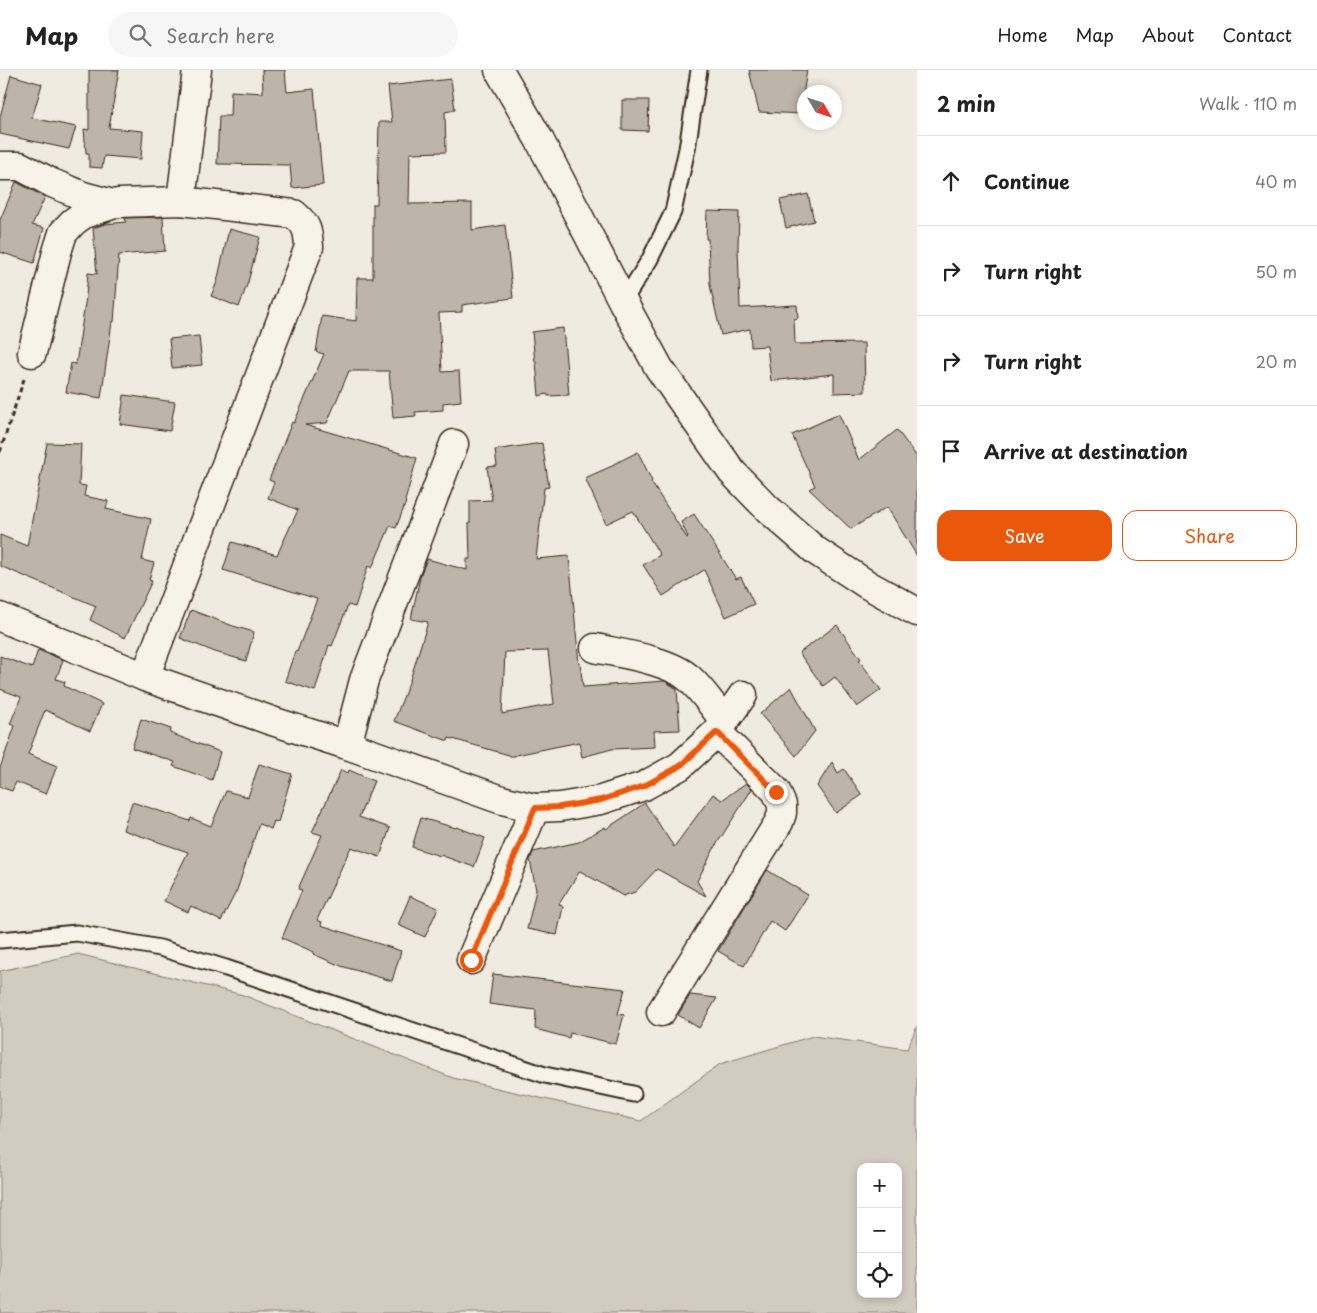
<!DOCTYPE html>
<html lang="en">
<head>
<meta charset="utf-8">
<style>
	body { margin:0; font-family:"Playpen Sans",sans-serif; background:#f6f6f6; color:#222 }
	.controls { position:absolute; right:15px; bottom:15px; display:grid; overflow:hidden; border-radius:10px; box-shadow:0 2px 8px #0003 }
	.controls button { width:45px; height:45px; display:grid; place-items:center; padding:0; border:0; border-bottom:1px solid #e0e0e0; background:#fff; color:#222; font:25px sans-serif }
	.compass { position:absolute; left:797px; top:15px; width:45px; height:45px; border-radius:50%; background:#fff; box-shadow:0 2px 8px #0003; rotate:129deg }
	.stop { position:absolute; width:15px; height:15px; margin:-11px; border:4px solid #ea580c; border-radius:50%; background:#fff }
	.stop.end { background:#ea580c; border-color:#fff; box-shadow:0 1px 5px #0008 }
	.list { margin:0; padding:0; list-style:none }
	h2 { display:flex; justify-content:space-between; align-items:center; height:65px; margin:0; padding:0 20px; font-size:21px }
	h2 small { font-size:16px; font-weight:400; color:#767676 }
	.list li { display:grid; grid-template-columns:32px 1fr auto; gap:15px; align-items:center; box-sizing:border-box; height:90px; padding:0 20px; border-top:1px solid #e0e0e0 }
	.list b { display:block; font-size:19px; white-space:nowrap }
	.list em { font-size:16px; font-style:normal; color:#767676 }
	.actions { display:flex; gap:10px; padding:15px 20px }
	.actions a { flex:1; padding:11px 0; border:1px solid #ea580c; border-radius:15px; text-align:center; font-size:18px; color:#ea580c }
	.actions .main { background:#ea580c; color:#fff }
	.icon { flex:none; width:28px; height:28px; fill:none; stroke:currentColor; stroke-width:2; stroke-linecap:round; stroke-linejoin:round }
	.map { position:relative; flex:none; width:917px; height:1243px; overflow:hidden }
	header { display:flex; align-items:center; gap:30px; box-sizing:border-box; height:70px; padding:0 25px; background:#fff; border-bottom:1px solid #e0e0e0 }
	header strong { font-size:24px }
	nav { display:flex; gap:28px; margin-inline-start:auto; font-size:18px }
	.search { width:350px; height:45px; background:#f6f6f6; display:flex; align-items:center; gap:12px; box-sizing:border-box; padding:0 18px; border-radius:28px; color:#767676; font-size:19px }
	main { display:flex }
	aside { flex:1; background:#fff }
	.map>svg:first-child { display:block }
	.green { fill:#d1cbc0; stroke:#867a6f; fill-rule:evenodd }
	.building { fill:#bdb5aa; stroke:#3b2a1e; fill-rule:evenodd }
	.lines { fill:none; stroke-linecap:round; stroke-linejoin:round }
	.lane-casing { stroke:#3b2a1e; stroke-width:19 }
	.street-casing { stroke:#3b2a1e; stroke-width:31 }
	.path { stroke:#3b2a1e; stroke-width:3; stroke-dasharray:5 4; stroke-linecap:butt }
	.lane { stroke:#f7f3e8; stroke-width:15 }
	.street { stroke:#f7f3e8; stroke-width:28 }
	.route { stroke:#ea580c; stroke-width:6 }
</style>
</head>
<body>
<header>
<strong>Map</strong>
<div class="search"><svg class="icon" aria-label="search" viewBox="0 0 24 24"><circle cx="10" cy="10" r="6"/><path d="M15 15l6 6"/></svg>Search here</div>
<nav><a>Home</a><a>Map</a><a>About</a><a>Contact</a></nav>
</header>
<main>
<div class="map">
<svg width="917" height="1243" viewBox="0 0 917 1243">
	<rect width="100%" height="100%" fill="#efebe0"/>
	<filter id="ink" filterUnits="userSpaceOnUse"><feTurbulence type="fractalNoise" baseFrequency=".02" numOctaves="2"/><feDisplacementMap in="SourceGraphic" scale="10" xChannelSelector="R" yChannelSelector="G"/><feConvolveMatrix kernelMatrix="1 2 1 2 8 2 1 2 1" color-interpolation-filters="sRGB"/></filter>
	<g filter="url(#ink)">
		<path class="green" d="M78,884L243,925L453,1008L641,1051L720,994L813,966L907,979L917,956V1243H0V901ZM861,1097H898V1224H861Z"/>
		<g class="building">
			<polygon points="89,0 119,0 109,58 143,61 141,89 104,86 102,98 89,97 89,83 86,83 84,59 89,60"/>
			<polygon points="262,0 285,0 287,22 314,19 323,115 292,118 290,95 217,94 219,46 230,46 231,21 263,23"/>
			<polygon points="749,0 807,0 804,19 804,44 759,42"/>
			<polygon points="11,5 42,14 32,48 76,57 69,79 0,64 0,47"/>
			<polygon points="451,9 455,40 445,42 446,82 410,83 409,134 472,133 472,160 505,155 513,228 462,235 462,242 439,243 442,302 459,301 461,331 443,333 443,340 415,342 416,346 393,348 389,301 349,301 327,353 305,355 417,388 405,431 406,432 396,458 390,456 372,498 368,496 355,537 348,535 332,576 329,575 315,621 285,611 295,581 297,582 317,529 223,500 232,472 277,485 298,440 268,428 274,412 269,410 292,352 294,353 324,284 316,282 322,246 356,251 357,208 373,208 373,134 377,134 379,52 392,52 388,16"/>
			<polygon points="622,30 649,30 648,61 622,60"/>
			<polygon points="16,112 45,127 32,155 44,158 34,193 0,182 0,150"/>
			<polygon points="808,124 814,151 786,158 780,130"/>
			<polygon points="707,141 739,142 738,177 740,238 797,235 798,248 794,249 795,274 864,273 865,322 834,323 834,304 771,311 767,276 751,277 750,259 721,265 710,215 708,169 706,169"/>
			<polygon points="163,147 165,181 119,185 114,252 112,252 101,328 66,322 71,293 76,294 86,227 88,203 97,204 93,158 105,154 126,152 125,148"/>
			<polygon points="229,159 260,167 248,212 239,237 211,226 217,212"/>
			<polygon points="563,258 569,325 548,326 547,324 539,326 536,292 535,292 532,262"/>
			<polygon points="199,266 202,295 172,298 169,269"/>
			<polygon points="124,325 175,332 170,361 120,354"/>
			<polygon points="839,344 859,390 897,360 917,387 917,486 887,437 851,459 809,419 815,416 792,365"/>
			<polygon points="47,373 81,374 79,415 86,416 84,426 108,431 106,439 151,449 142,490 154,493 149,510 152,511 125,568 90,550 96,536 0,496 0,465 27,476"/>
			<path d="M542,373L549,417L544,418L536,489L569,486L579,594L580,593L583,617L665,611L677,619L680,660L654,661L655,677L612,679L582,687L579,672L516,685L515,686H510L509,685L449,668L448,671L394,651L410,610L428,552L411,549L421,503L427,489L467,500V489H470L469,453H470V431L492,430L487,397L497,396L495,380ZM548,581L554,634L502,644L505,582Z"/>
			<polygon points="638,382 652,411 651,412 687,468 688,467 681,452 694,444 736,509 741,507 754,534 726,547 704,500 663,526 643,495 660,485 633,441 606,454 585,408 612,396 612,395"/>
			<polygon points="191,540 233,556 254,562 246,591 215,582 180,568"/>
			<polygon points="837,555 861,589 859,590 881,620 857,637 835,607 823,616 799,583"/>
			<polygon points="38,580 63,590 56,609 65,612 64,616 102,634 90,661 45,640 28,684 57,696 46,724 16,712 12,721 0,717 0,698 15,656 10,654 21,627 0,619 0,586 32,598"/>
			<polygon points="791,617 815,661 796,686 760,644"/>
			<polygon points="141,649 171,659 170,663 220,682 212,710 173,696 175,692 132,678"/>
			<polygon points="832,692 838,703 844,699 862,725 836,743 817,716"/>
			<polygon points="259,694 292,704 278,752 274,751 271,759 259,754 237,820 221,851 191,836 188,842 164,831 188,782 123,760 132,732 190,751 191,748 211,756 226,721 248,727"/>
			<polygon points="341,700 348,703 349,700 374,711 359,747 390,758 380,787 351,777 317,850 322,852 321,855 401,881 392,911 341,896 313,884 314,882 282,868 302,820 298,819 322,765 312,762"/>
			<polygon points="746,713 752,719 716,775 697,811 706,826 657,799 635,822 623,826 580,801 559,834 563,837 557,865 527,859 536,820 530,790 533,782 579,772 605,757 606,759 645,733 674,777 713,724 722,730"/>
			<polygon points="421,748 456,758 457,757 485,768 474,797 440,785 440,786 412,777"/>
			<polygon points="767,800 808,825 785,861 770,851 744,896 718,881"/>
			<polygon points="410,826 438,838 425,867 398,855"/>
			<polygon points="493,904 625,919 618,944 624,945 616,974 570,963 569,968 535,959 536,940 489,934"/>
			<polygon points="690,925 717,928 699,958 678,945"/>
		</g>
		<g class="lines">
			<g class="lane-casing">
				<g id="lane">
					<polyline points="623,232 650,189 673,142 687,79 699,0"/>
					<polyline points="0,870 77,863 160,878 226,898 545,1005 633,1024"/>
				</g>
			</g>
			<g class="street-casing">
				<g id="street">
					<polyline points="499,0 540,71 623,232 659,298 732,402 768,439 816,481 868,515 917,542"/>
					<polyline points="0,96 20,96 52,113 83,126 113,134"/>
					<polyline points="181,131 197,0"/>
					<path d="M32,283L57,182L63,163L73,152L84,144L118,133L181,131L294,144C307,155 308,160 309,177L145,607"/>
					<polyline points="0,547 145,607 272,651 347,675 502,730 535,738 560,737 601,730 644,716 680,696 717,662 743,625"/>
					<path d="M595,578C622,584 670,590 690,609C703,621 713,637 725,651"/>
					<polyline points="347,675 364,610 454,374"/>
					<polyline points="471,890 535,738"/>
					<polyline points="661,942 779,752 782,743 782,735 776,721 717,662"/>
				</g>
			</g>
			<polyline class="path" points="0,382 24,309"/>
			<use href="#lane" class="lane"/>
			<use href="#street" class="street"/>
		</g>
	</g>
	<g class="lines" filter="url(#ink)">
		<polyline class="route" points="471,890 535,738 560,737 601,730 644,716 680,696 717,662 776,722"/>
	</g>
</svg>
<div class="controls">
<button>+</button>
<button>−</button>
<button><svg class="icon" aria-label="locate" viewBox="0 0 24 24"><circle cx="12" cy="12" r="6"/><path d="M12 2v4M12 18v4M2 12h4M18 12h4"/></svg></button>
</div>
<svg class="compass" viewBox="-18 -18 36 36"><path d="M0-13l5 13h-10z" fill="#e53935"/><path d="M0 13l5-13h-10z" fill="#767676"/></svg>
<div class="stop" style="left:471px;top:890px"></div>
<div class="stop end" style="left:776px;top:722px"></div>
</div>
<aside>
<h2>2 min<small>Walk · 110 m</small></h2>
<ul class="list">
<li><svg class="icon" aria-label="ahead" viewBox="0 0 24 24"><path d="M12 20V5M6 11l6-6 6 6"/></svg><div><b>Continue</b></div><em>40 m</em></li>
<li><svg class="icon" aria-label="right" viewBox="0 0 24 24"><path d="M7 20v-9h11M14 6l5 5-5 5"/></svg><div><b>Turn right</b></div><em>50 m</em></li>
<li><svg class="icon" aria-label="right" viewBox="0 0 24 24"><path d="M7 20v-9h11M14 6l5 5-5 5"/></svg><div><b>Turn right</b></div><em>20 m</em></li>
<li><svg class="icon" aria-label="arrive" viewBox="0 0 24 24"><path d="M6 21V4h12l-3 4 3 4H6"/></svg><div><b>Arrive at destination</b></div></li>
</ul>
<div class="actions"><a class="main">Save</a><a>Share</a></div>
</aside>
</main>
</body>
</html>
